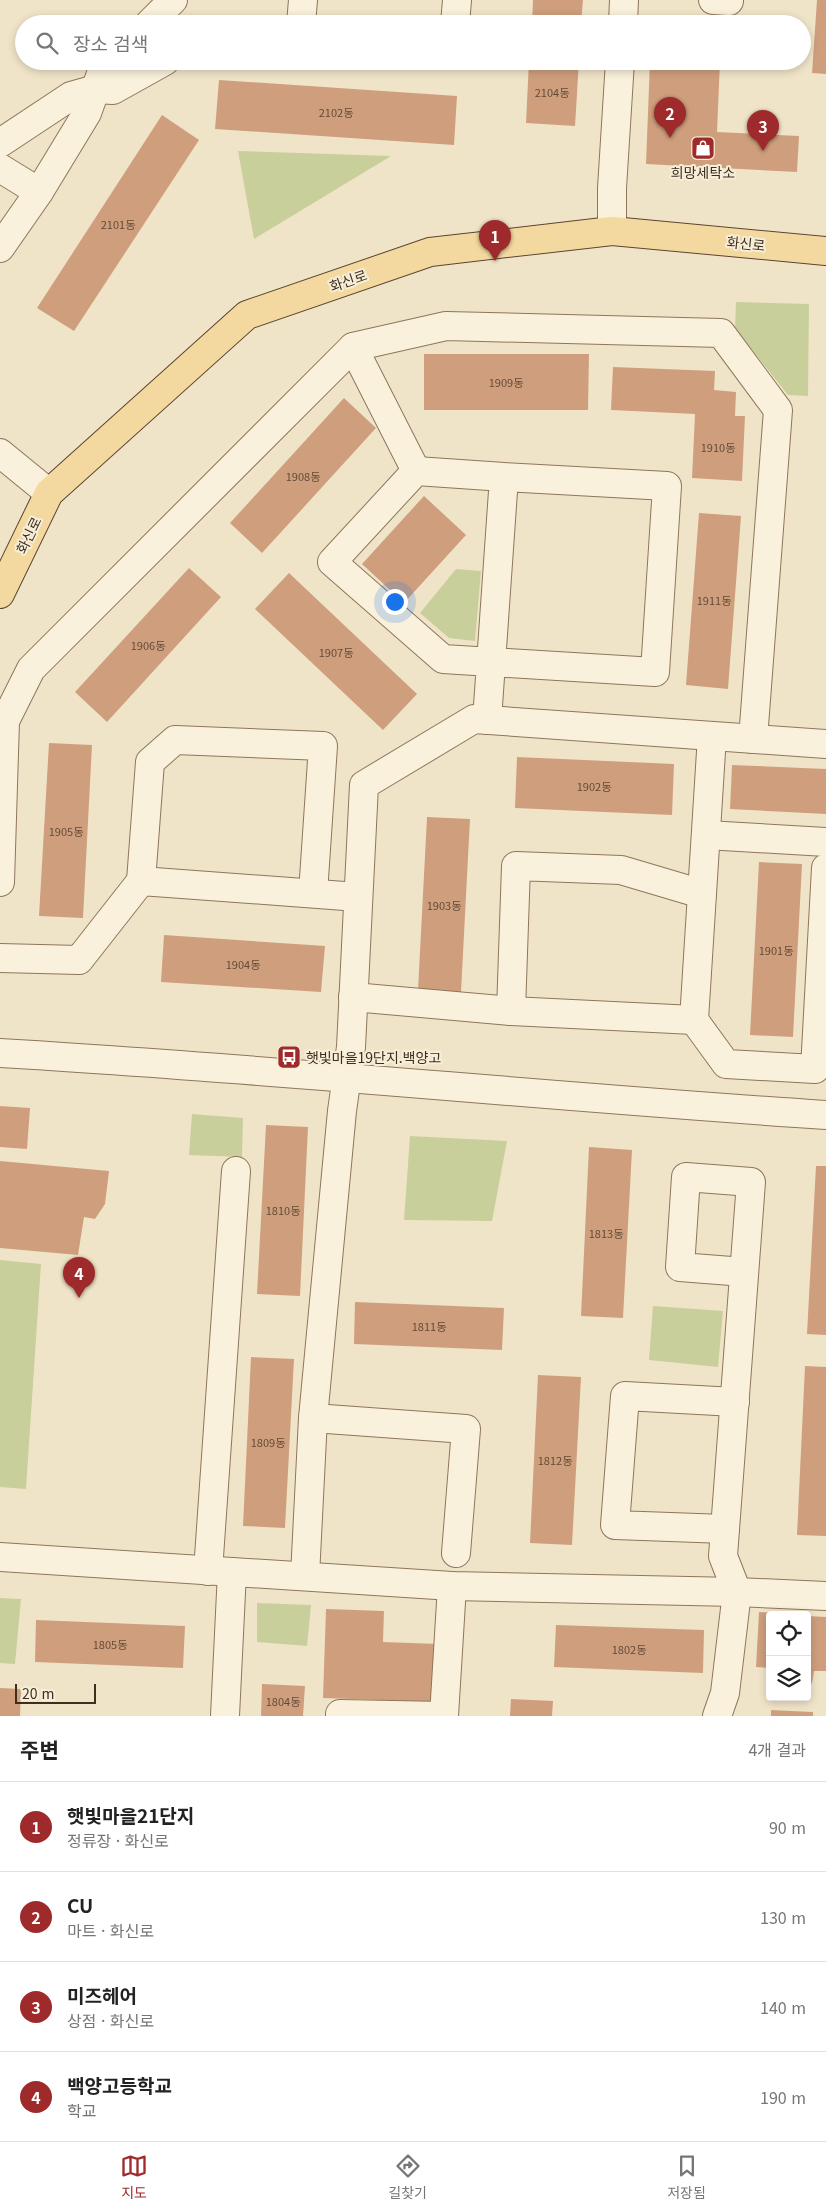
<!DOCTYPE html>
<html lang="ko">
<head>
<meta charset="utf-8">
<style>
	body { margin:0; font-family:Georgia,"Noto Sans KR",serif; background:#f2f2f2; color:#222 }
	.controls { position:absolute; right:15px; bottom:15px; display:grid; overflow:hidden; border-radius:5px; box-shadow:0 2px 8px #0003 }
	.controls button { width:45px; height:45px; display:grid; place-items:center; padding:0; border:0; border-bottom:1px solid #e0e0e0; background:#fff; color:#222; font:25px sans-serif }
	.scale { position:absolute; left:15px; bottom:12px; width:81px; box-sizing:border-box; padding-left:5px; border:2px solid #3d2e20; border-top:0; font-size:14px; line-height:18px; white-space:nowrap; color:#3d2e20; -webkit-text-stroke:4px #f7eed8; paint-order:stroke }
	.you { position:absolute; left:394px; top:601px; width:18px; height:18px; margin:-12px; border:4px solid #fff; border-radius:50%; background:#1a73e8; box-shadow:0 0 0 8px #1a73e833 }
	.badge { display:grid; place-items:center; width:32px; height:32px; border-radius:50%; background:#9e2a2b; color:#fff; font-size:16px; font-weight:700 }
	.pin { position:absolute; translate:-50% -41px; filter:drop-shadow(0 1px 2px #0008) }
	.pin::after { content:''; position:absolute; top:26px; width:18px; height:15px; background:inherit; clip-path:polygon(0 0,100% 0,50% 100%) }
	.list { margin:0; padding:0; list-style:none }
	h2 { display:flex; justify-content:space-between; align-items:center; height:65px; margin:0; padding:0 20px; font-size:21px }
	h2 small { font-size:16px; font-weight:400; color:#767676 }
	.list li { display:grid; grid-template-columns:32px 1fr auto; gap:15px; align-items:center; box-sizing:border-box; height:90px; padding:0 20px; border-top:1px solid #e0e0e0 }
	.list b { display:block; font-size:19px; white-space:nowrap }
	.list p { margin:0; font-size:16px; white-space:nowrap; color:#767676 }
	.list em { font-size:16px; font-style:normal; color:#767676 }
	.icon { flex:none; width:28px; height:28px; fill:none; stroke:currentColor; stroke-width:2; stroke-linecap:round; stroke-linejoin:round }
	.map { position:relative; flex:none; width:826px; height:1716px; overflow:hidden }
	.search { position:absolute; background:#fff; box-shadow:0 2px 8px #0003; left:15px; right:15px; top:15px; height:55px; display:flex; align-items:center; gap:12px; box-sizing:border-box; padding:0 18px; border-radius:28px; color:#767676; font-size:19px }
	.sheet { height:425px; background:#fff }
	nav { display:flex; justify-content:space-around; align-items:center; box-sizing:border-box; height:70px; border-top:1px solid #e0e0e0; background:#fff; font-size:14px; color:#767676 }
	nav a { display:grid; justify-items:center; gap:2px }
	nav .on { color:#9e2a2b }
	.map>svg:first-child { display:block }
	.green { fill:#c9cf9b }
	.building { fill:#cf9f7d }
	.lines { fill:none; stroke-linecap:round; stroke-linejoin:round }
	.minor-casing { stroke:#8d765c; stroke-width:30 }
	.major-casing { stroke:#5b4430; stroke-width:30 }
	.minor { stroke:#faf1dc; stroke-width:28 }
	.major { stroke:#f3d9a0; stroke-width:28 }
	.labels { text-anchor:middle; dominant-baseline:central; stroke-width:4; stroke-linejoin:round; paint-order:stroke }
	.number-label { font-size:11px; fill:#624a37 }
	.poi-label { font-size:14px; fill:#3d2e20; stroke:#f7eed8 }
	.street-label { font-size:14px; fill:#3d2e20; stroke:#f7eed8 }
</style>
</head>
<body>
<div class="map">
<svg width="826" height="1716" viewBox="0 0 826 1716">
	<rect width="100%" height="100%" fill="#f0e4c8"/>
	<g class="green">
		<polygon points="238,151 391,156 254,239"/>
		<polygon points="736,302 809,304 808,396 788,395 735,329"/>
		<polygon points="456,569 481,571 475,641 449,638 420,613"/>
		<polygon points="192,1114 243,1118 242,1157 189,1155"/>
		<polygon points="410,1136 507,1141 492,1221 404,1220"/>
		<polygon points="0,1260 41,1264 26,1489 0,1487"/>
		<polygon points="653,1306 723,1311 718,1367 649,1360"/>
		<polygon points="0,1598 21,1599 15,1664 0,1663"/>
		<polygon points="257,1603 311,1605 307,1646 257,1642"/>
	</g>
	<g class="building">
		<polygon points="533,0 583,0 581,24 532,24"/>
		<polygon points="817,0 826,0 826,74 812,73"/>
		<polygon points="529,61 579,61 575,126 526,123"/>
		<polygon points="650,61 720,61 717,132 799,136 797,172 646,164"/>
		<polygon points="219,80 457,96 454,145 215,129"/>
		<polygon points="162,115 199,140 74,331 37,308"/>
		<polygon points="424,354 589,354 588,410 424,410"/>
		<polygon points="613,367 715,371 714,390 736,392 735,416 745,416 742,481 692,478 695,414 611,410"/>
		<polygon points="344,398 376,428 262,553 230,523"/>
		<polygon points="424,496 466,535 404,603 362,564"/>
		<polygon points="699,513 741,516 728,689 686,685"/>
		<polygon points="189,568 221,597 107,722 75,692"/>
		<polygon points="289,573 417,694 383,730 255,609"/>
		<polygon points="49,743 92,745 83,918 39,916"/>
		<polygon points="517,757 674,764 672,815 515,808"/>
		<polygon points="732,765 826,769 826,814 730,809"/>
		<polygon points="427,817 470,819 461,992 418,990"/>
		<polygon points="759,862 802,864 793,1037 750,1035"/>
		<polygon points="164,935 325,946 321,992 161,982"/>
		<polygon points="0,1106 30,1108 27,1149 0,1147"/>
		<polygon points="266,1125 308,1127 300,1296 257,1294"/>
		<polygon points="589,1147 632,1150 623,1318 581,1316"/>
		<polygon points="0,1161 109,1171 105,1204 95,1219 84,1217 78,1255 0,1248"/>
		<polygon points="816,1166 826,1166 826,1335 807,1334"/>
		<polygon points="355,1302 504,1308 502,1350 354,1344"/>
		<polygon points="251,1357 294,1359 285,1528 243,1526"/>
		<polygon points="805,1366 826,1367 826,1536 797,1535"/>
		<polygon points="538,1375 581,1377 572,1545 530,1543"/>
		<polygon points="326,1609 384,1611 383,1642 439,1644 438,1702 323,1698"/>
		<polygon points="759,1612 781,1613 770,1615 770,1668 756,1667"/>
		<polygon points="807,1616 826,1617 826,1671 814,1671 812,1683 807,1687"/>
		<polygon points="36,1620 185,1626 183,1668 35,1662"/>
		<polygon points="556,1625 704,1630 703,1673 554,1667"/>
		<polygon points="262,1684 305,1686 303,1716 261,1716"/>
		<polygon points="0,1688 21,1689 20,1716 0,1716"/>
		<polygon points="511,1699 553,1701 552,1716 510,1716"/>
		<polygon points="771,1710 813,1712 813,1716 771,1716"/>
	</g>
	<g class="lines">
		<g class="minor-casing">
			<g id="minor">
				<polyline points="713,0 729,1"/>
				<polyline points="149,24 173,0"/>
				<polyline points="301,24 303,0"/>
				<polyline points="455,24 457,0"/>
				<polyline points="623,24 624,0"/>
				<polyline points="0,143 71,96 96,89 113,90 165,61"/>
				<polyline points="0,168 39,192"/>
				<polyline points="612,231 612,188 620,61"/>
				<polyline points="0,248 39,192 87,113 102,71 111,61"/>
				<polyline points="353,347 416,471"/>
				<polyline points="0,453 49,493"/>
				<polyline points="487,720 504,477 667,486 655,672 443,659 332,562 416,471 504,477"/>
				<polyline points="706,835 826,842"/>
				<polyline points="141,881 150,762 175,740 323,746 313,893"/>
				<polyline points="0,882 5,721 31,669 353,347 446,326 721,333 778,410 753,739"/>
				<polyline points="0,958 79,960 141,881 358,897"/>
				<polyline points="353,997 511,1011 694,1020 712,736"/>
				<polyline points="511,1011 516,866 621,870 702,894"/>
				<polyline points="694,1020 726,1064 815,1069 826,868"/>
				<path d="M0,1053C276,1069 550,1097 826,1115"/>
				<polyline points="313,1418 466,1429 456,1553"/>
				<polyline points="725,1529 615,1525 625,1396 735,1402"/>
				<polyline points="0,1557 452,1586 737,1592 826,1596"/>
				<polyline points="208,1571 236,1171"/>
				<polyline points="305,1576 313,1418 342,1111 351,1047 364,785 474,719 826,744"/>
				<polyline points="225,1716 232,1572"/>
				<polyline points="340,1716 340,1714 444,1716 452,1586"/>
				<polyline points="717,1716 725,1693 737,1592 723,1556 751,1182 686,1177 680,1267 744,1272"/>
			</g>
		</g>
		<g class="major-casing">
			<polyline id="major" points="0,594 49,493 247,315 430,252 612,231 826,251"/>
		</g>
		<use href="#minor" class="minor"/>
		<use href="#major" class="major"/>
	</g>
	<defs>
		<g id="shop-square" transform="scale(1.25)"><rect x="-9" y="-9" width="18" height="18" rx="4" fill="#9e2a2b" stroke="#f7eed8"/><path d="M-5-2.5h2.3a2.7 3.5 0 0 1 5.4 0H5L5.5 6h-11ZM-1.5-2.5h3a1.5 2.3 0 0 0-3 0Z" fill="#fff"/></g>
		<g id="bus-square" transform="scale(1.25)"><rect x="-9" y="-9" width="18" height="18" rx="4" fill="#9e2a2b" stroke="#f7eed8"/><path d="M-5-6H5V4H4V6H2V4H-2V6H-4V4H-5ZM-3.5-4V0h7V-4ZM-3.5 1.2v1.5H-2V1.2ZM2 1.2v1.5H3.5V1.2Z" fill="#fff"/></g>
	</defs>
	<g fill-rule="evenodd">
		<use href="#shop-square" x="703" y="148"/>
		<use href="#bus-square" x="289" y="1057"/>
	</g>
	<g class="labels">
		<g class="number-label">
			<text x="552" y="92">2104동</text>
			<text x="336" y="112">2102동</text>
			<text x="118" y="224">2101동</text>
			<text x="506" y="382">1909동</text>
			<text x="718" y="447">1910동</text>
			<text x="303" y="476">1908동</text>
			<text x="714" y="600">1911동</text>
			<text x="148" y="645">1906동</text>
			<text x="336" y="652">1907동</text>
			<text x="594" y="786">1902동</text>
			<text x="66" y="831">1905동</text>
			<text x="444" y="905">1903동</text>
			<text x="776" y="950">1901동</text>
			<text x="243" y="964">1904동</text>
			<text x="283" y="1210">1810동</text>
			<text x="606" y="1233">1813동</text>
			<text x="429" y="1326">1811동</text>
			<text x="268" y="1442">1809동</text>
			<text x="555" y="1460">1812동</text>
			<text x="110" y="1644">1805동</text>
			<text x="629" y="1649">1802동</text>
			<text x="283" y="1701">1804동</text>
		</g>
		<g class="poi-label">
			<text x="703" y="172">희망세탁소</text>
			<text x="306" y="1057" text-anchor="start">햇빛마을19단지.백양고</text>
		</g>
		<g class="street-label">
			<text transform="translate(746 243) rotate(6)">화신로</text>
			<text transform="translate(348 280) rotate(-19)">화신로</text>
			<text transform="translate(28 535) rotate(-64)">화신로</text>
		</g>
	</g>
</svg>
<div class="controls">
<button><svg class="icon" aria-label="locate" viewBox="0 0 24 24"><circle cx="12" cy="12" r="6"/><path d="M12 2v4M12 18v4M2 12h4M18 12h4"/></svg></button>
<button><svg class="icon" aria-label="layers" viewBox="0 0 24 24"><path d="M12 4l9 5-9 5-9-5zM3 14l9 5 9-5"/></svg></button>
</div>
<div class="scale">20 m</div>
<div class="you"></div>
<div class="pin badge" style="left:495px;top:261px">1</div>
<div class="pin badge" style="left:670px;top:138px">2</div>
<div class="pin badge" style="left:763px;top:151px">3</div>
<div class="pin badge" style="left:79px;top:1298px">4</div>
<div class="search"><svg class="icon" aria-label="search" viewBox="0 0 24 24"><circle cx="10" cy="10" r="6"/><path d="M15 15l6 6"/></svg>장소 검색</div>
</div>
<section class="sheet">
<h2>주변<small>4개 결과</small></h2>
<ul class="list">
<li><span class="badge">1</span><div><b>햇빛마을21단지</b><p>정류장 · 화신로</p></div><em>90 m</em></li>
<li><span class="badge">2</span><div><b>CU</b><p>마트 · 화신로</p></div><em>130 m</em></li>
<li><span class="badge">3</span><div><b>미즈헤어</b><p>상점 · 화신로</p></div><em>140 m</em></li>
<li><span class="badge">4</span><div><b>백양고등학교</b><p>학교</p></div><em>190 m</em></li>
</ul>
</section>
<nav>
<a class="on"><svg class="icon" aria-label="map" viewBox="0 0 24 24"><path d="M3 6l6-2 6 2 6-2v14l-6 2-6-2-6 2zM9 4v14M15 6v14"/></svg>지도</a>
<a><svg class="icon" aria-label="directions" viewBox="0 0 24 24"><path d="M12 3l9 9-9 9-9-9zM9 14v-3h6M13 9l2 2-2 2"/></svg>길찾기</a>
<a><svg class="icon" aria-label="saved" viewBox="0 0 24 24"><path d="M7 4h10v16l-5-4-5 4z"/></svg>저장됨</a>
</nav>
</body>
</html>
